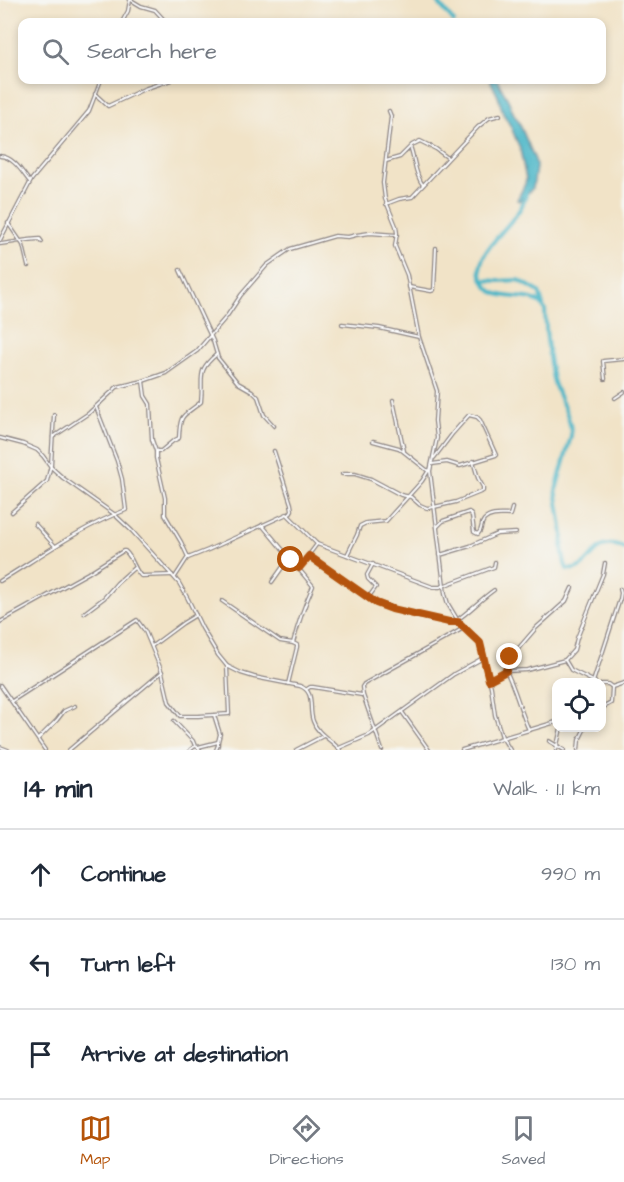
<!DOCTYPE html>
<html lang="en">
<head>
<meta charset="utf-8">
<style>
	body { margin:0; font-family:"Architects Daughter",sans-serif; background:#f6f6f7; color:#1f2937 }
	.controls { position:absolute; right:18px; bottom:18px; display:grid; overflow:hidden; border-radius:12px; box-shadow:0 3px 9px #0003 }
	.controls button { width:54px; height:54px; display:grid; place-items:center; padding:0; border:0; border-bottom:2px solid #e0e1e3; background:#fff; color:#1f2937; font:30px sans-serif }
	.stop { position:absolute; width:18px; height:18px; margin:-14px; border:4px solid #b45309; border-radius:50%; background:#fff }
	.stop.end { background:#b45309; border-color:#fff; box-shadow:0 2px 6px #0008 }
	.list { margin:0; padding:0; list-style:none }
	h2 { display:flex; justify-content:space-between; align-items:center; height:78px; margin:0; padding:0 24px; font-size:26px }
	h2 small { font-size:20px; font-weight:400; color:#747a83 }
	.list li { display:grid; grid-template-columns:39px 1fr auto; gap:18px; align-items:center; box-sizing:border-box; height:90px; padding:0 24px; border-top:2px solid #e0e1e3 }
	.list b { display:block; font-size:22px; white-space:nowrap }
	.list em { font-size:20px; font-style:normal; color:#747a83 }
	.icon { flex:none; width:33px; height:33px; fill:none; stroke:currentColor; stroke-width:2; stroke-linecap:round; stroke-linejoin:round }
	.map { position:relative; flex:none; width:624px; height:750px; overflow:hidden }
	.search { position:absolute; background:#fff; box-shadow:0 3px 9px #0003; left:18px; right:18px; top:18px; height:66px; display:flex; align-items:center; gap:15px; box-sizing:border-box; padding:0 21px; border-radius:12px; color:#747a83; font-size:22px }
	.sheet { height:348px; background:#fff }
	nav { display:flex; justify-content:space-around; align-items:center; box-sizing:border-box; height:84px; border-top:2px solid #e0e1e3; background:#fff; font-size:16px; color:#747a83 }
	nav a { display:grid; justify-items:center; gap:3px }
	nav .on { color:#b45309 }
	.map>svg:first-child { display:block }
	.water { fill:#4ab6c7; stroke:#366c81; stroke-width:1.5 }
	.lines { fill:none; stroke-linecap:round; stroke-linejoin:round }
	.river { stroke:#4ab6c7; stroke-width:4 }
	.minor-casing { stroke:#8a8281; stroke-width:4.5 }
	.minor { stroke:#fff; stroke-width:2 }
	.route { stroke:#b45309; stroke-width:8 }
</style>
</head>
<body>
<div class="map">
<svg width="624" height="750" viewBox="0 0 624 750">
	<rect width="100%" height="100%" fill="#f6f6f2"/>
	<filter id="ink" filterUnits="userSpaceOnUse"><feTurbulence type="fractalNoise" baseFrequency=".0167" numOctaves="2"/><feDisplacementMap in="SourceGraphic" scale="12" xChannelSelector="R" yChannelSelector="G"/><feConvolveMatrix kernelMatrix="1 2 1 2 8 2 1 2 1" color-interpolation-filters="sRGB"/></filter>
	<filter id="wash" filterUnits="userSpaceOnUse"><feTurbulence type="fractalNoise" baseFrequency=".008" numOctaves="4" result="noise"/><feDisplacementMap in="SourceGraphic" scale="24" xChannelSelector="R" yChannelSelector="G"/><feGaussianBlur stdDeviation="1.35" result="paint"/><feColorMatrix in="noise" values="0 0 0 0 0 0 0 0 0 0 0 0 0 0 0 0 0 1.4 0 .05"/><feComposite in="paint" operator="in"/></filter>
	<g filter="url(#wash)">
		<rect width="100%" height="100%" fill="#f1e3c7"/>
		<path class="water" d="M490,80H498C500,88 506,95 509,102C512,109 513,115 518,120L535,160L536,167L533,188L520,201L517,200L525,184L526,179L520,149L511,127L503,113L498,96Z"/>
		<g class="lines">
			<g class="river">
				<polyline points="436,0 454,22"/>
				<path d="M526,193C524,221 467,252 483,280C486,286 489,290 495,293C511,301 537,291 545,310C546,333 548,357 553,379C558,400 572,415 571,436L556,490L563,534L562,548L565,564L567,569C593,573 591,533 624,548"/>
				<polyline points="483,280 498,281 519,280 539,292 543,305"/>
			</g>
		</g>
	</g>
	<g filter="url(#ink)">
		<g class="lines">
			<g class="minor-casing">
				<g id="minor">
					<polyline points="131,0 141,6 155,10 166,22"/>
					<polyline points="122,22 128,11 130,0"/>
					<polyline points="95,94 108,106 144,89 171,80"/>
					<polyline points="389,111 391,116 383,183 385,199 396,226 397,233 395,246 407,275 419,337 437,391 435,421 437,438 430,471 445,594 448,604 460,624 477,639 480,643 491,687 495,715 502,737 510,750"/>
					<path d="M411,149C415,161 415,175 423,185"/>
					<path d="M0,156C14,157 22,172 30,182"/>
					<polyline points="386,161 400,157 412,145 420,141 436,149 448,158"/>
					<polyline points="386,204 399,199 412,197 478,127 489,118 500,115"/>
					<polyline points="8,223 23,245 28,266"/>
					<polyline points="0,240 32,179 89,111 101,80"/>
					<path d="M0,244C13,243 27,239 40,239L42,242"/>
					<polyline points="180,270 213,341 218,358 238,383 252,391 258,397 264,415 274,426"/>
					<polyline points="409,287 431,291 434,290 436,248"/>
					<polyline points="342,324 379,328 419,337"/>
					<polyline points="605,379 603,361 624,359"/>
					<polyline points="143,381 145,396 150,404 152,440 156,451 156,458 165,498 165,515 181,542 188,557 175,577"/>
					<polyline points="615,398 624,392"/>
					<polyline points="393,400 404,451"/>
					<polyline points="53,437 89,413 117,387 143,381 166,373 197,351 227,316 241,295 267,265 290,249 335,236 348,237 356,235 370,233 397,235"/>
					<path d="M0,438L23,444L37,450L43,456L51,467L63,478L114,514L132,531L179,583L188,599L202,628L218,655L227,666L241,673L254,677L300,686C316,692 308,708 313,721C317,734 332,740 340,750"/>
					<polyline points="373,441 399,448 428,471"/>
					<path d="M156,451H161L173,441L179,438C180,412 183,417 201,402C204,377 195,372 217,354"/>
					<polyline points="274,451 291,504 292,510 289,515"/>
					<polyline points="432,464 447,462 460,466 496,455 480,420 477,417 469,415 453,433 434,458"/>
					<polyline points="342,474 355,474 371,479 401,495 411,497 420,505 427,508 434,507 456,502 483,491 483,487 478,478 473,461"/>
					<polyline points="12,512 47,481 51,465 54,415"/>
					<polyline points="35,524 55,546"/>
					<path d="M262,525L313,586C305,604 298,624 293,643L297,645V647L288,684"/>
					<path d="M437,527L443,521L469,512L472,516L474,532L478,534C483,529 480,525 484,520C491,513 501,515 510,515L512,508"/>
					<polyline points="347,555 357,535 360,526 366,523 386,521 422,481 429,470"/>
					<polyline points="440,555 470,546 497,534 516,533"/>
					<polyline points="309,556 376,603 403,612 449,622 458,622"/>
					<polyline points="188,558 208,550 287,514 317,544 433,587 440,587 494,567 495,562"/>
					<polyline points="299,568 317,544"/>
					<path d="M0,581C41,556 81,527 126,510L122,479L117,461L96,407"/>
					<polyline points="272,582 289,558"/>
					<polyline points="368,598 376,587 368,579 367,575 373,564"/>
					<polyline points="222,601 280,641 293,643"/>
					<polyline points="84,613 104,598 117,583 135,567"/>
					<path d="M457,620C470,611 481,599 494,590"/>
					<path d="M0,622L88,573L123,551H125C133,558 134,569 141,576L172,575"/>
					<polyline points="152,646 183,623 196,615"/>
					<polyline points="565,660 574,650 577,638 603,574 605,563"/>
					<polyline points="489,680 508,671 527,670 565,660 571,670 595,682"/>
					<polyline points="593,682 620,599 621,593 620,589"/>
					<polyline points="602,684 608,684 612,687"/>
					<polyline points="0,685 45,750"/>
					<polyline points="307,689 310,687 313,687 362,695"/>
					<polyline points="12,701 137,620 145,631 162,672 169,702 180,716 198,716 229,714 227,666"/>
					<polyline points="602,708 611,703 612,687 624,683"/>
					<polyline points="402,712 429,750"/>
					<polyline points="174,721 193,741 195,746"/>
					<path d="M529,730C520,711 516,690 506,671L511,657L536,628L566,601L572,588"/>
					<polyline points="38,739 57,720 64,711 75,706"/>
					<polyline points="549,741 564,750"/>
					<polyline points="0,747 8,750"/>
					<polyline points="198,747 218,742 220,734 214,715"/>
					<polyline points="339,748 369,735 454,674 483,658"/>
					<polyline points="69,750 162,672"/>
					<polyline points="190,750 195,746 198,747 200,750"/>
					<polyline points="216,750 218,745 218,742"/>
					<polyline points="296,750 323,736"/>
					<polyline points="382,750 363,695 362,687 364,684 462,629"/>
					<polyline points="462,750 556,722"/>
					<polyline points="556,750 561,728"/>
					<polyline points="578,750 579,740 585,728"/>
				</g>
			</g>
			<use href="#minor" class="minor"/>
		</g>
	</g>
	<g class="lines" filter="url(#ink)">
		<polyline class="route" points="291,560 299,568 309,556 376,603 392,609 449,622 458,622 480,643 489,680 506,671 510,657"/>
	</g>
</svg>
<div class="controls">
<button><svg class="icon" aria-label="locate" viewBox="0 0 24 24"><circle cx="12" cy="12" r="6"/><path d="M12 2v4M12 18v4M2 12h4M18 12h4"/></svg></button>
</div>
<div class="stop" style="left:291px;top:560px"></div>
<div class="stop end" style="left:510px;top:657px"></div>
<div class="search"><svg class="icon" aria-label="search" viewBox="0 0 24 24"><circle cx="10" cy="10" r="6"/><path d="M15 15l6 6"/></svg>Search here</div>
</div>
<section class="sheet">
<h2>14 min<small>Walk · 1.1 km</small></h2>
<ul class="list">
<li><svg class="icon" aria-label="ahead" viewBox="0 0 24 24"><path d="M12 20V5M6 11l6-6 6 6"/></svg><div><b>Continue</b></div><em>990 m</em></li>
<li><svg class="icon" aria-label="left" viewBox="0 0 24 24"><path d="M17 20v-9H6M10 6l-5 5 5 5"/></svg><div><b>Turn left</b></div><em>130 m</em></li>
<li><svg class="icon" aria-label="arrive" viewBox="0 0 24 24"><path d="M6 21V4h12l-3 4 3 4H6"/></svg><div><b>Arrive at destination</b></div></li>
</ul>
</section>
<nav>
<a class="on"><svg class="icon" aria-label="map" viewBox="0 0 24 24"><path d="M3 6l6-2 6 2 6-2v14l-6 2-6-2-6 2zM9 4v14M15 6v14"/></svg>Map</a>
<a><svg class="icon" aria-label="directions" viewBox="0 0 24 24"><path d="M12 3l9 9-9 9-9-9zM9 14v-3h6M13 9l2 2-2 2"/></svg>Directions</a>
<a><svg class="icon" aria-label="saved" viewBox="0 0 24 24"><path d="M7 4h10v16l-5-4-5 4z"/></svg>Saved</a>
</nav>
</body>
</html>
